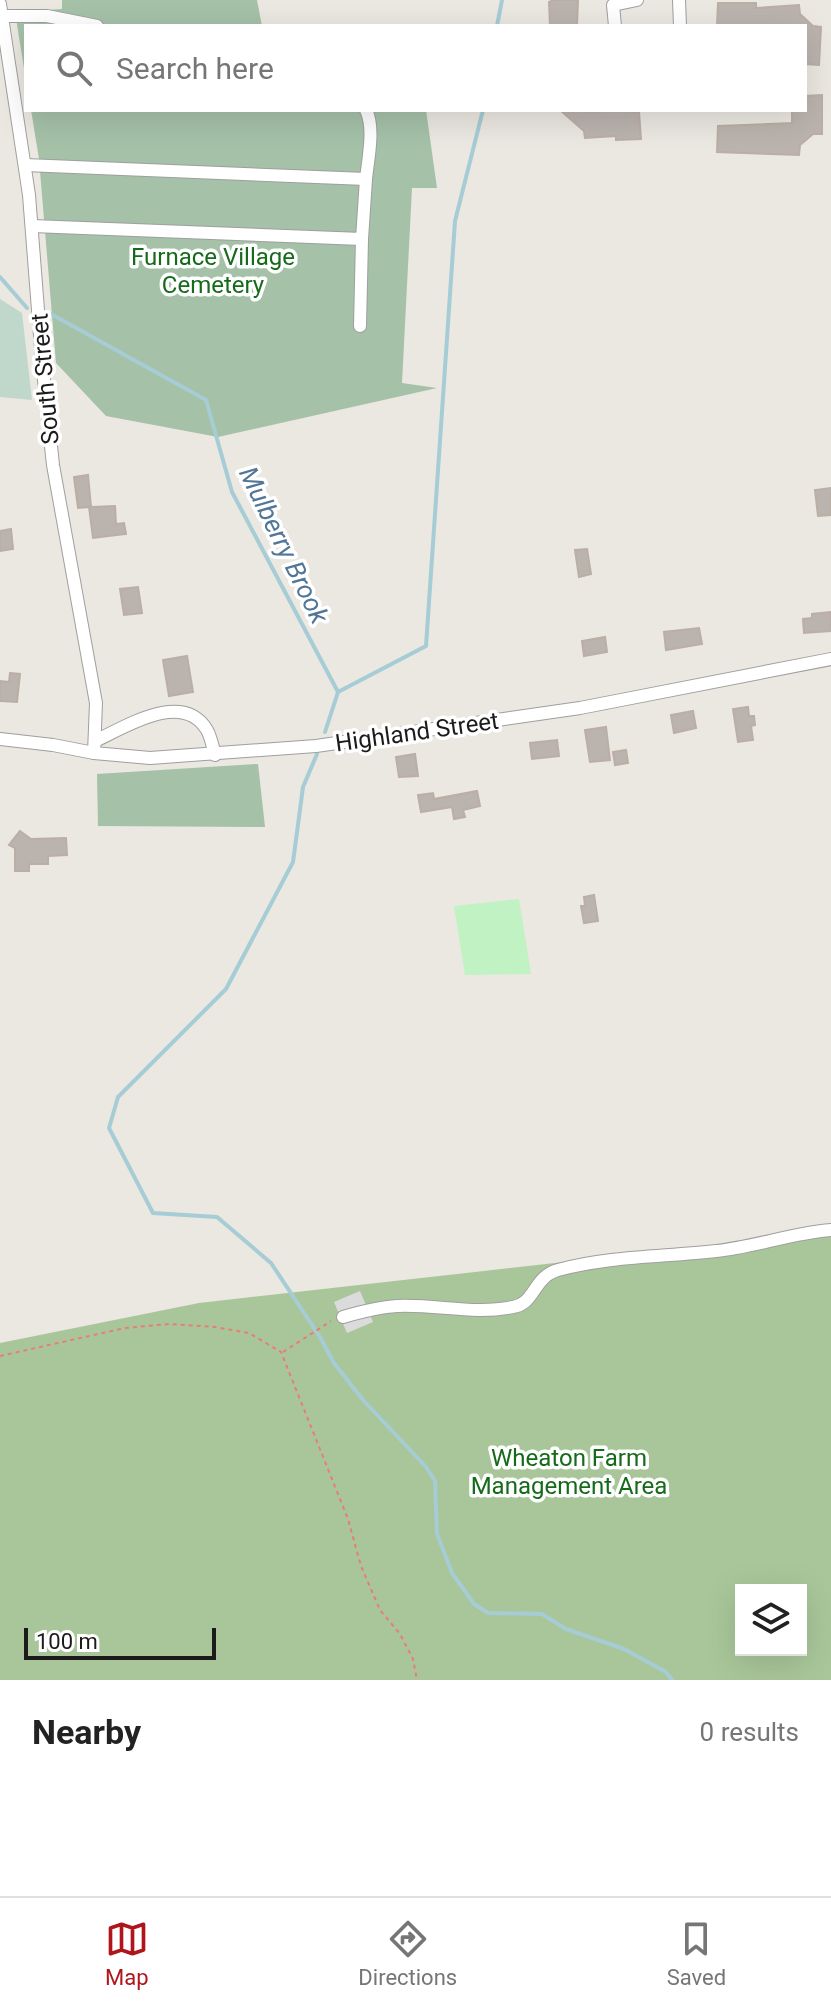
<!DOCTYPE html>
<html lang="en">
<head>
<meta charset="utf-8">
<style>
	body { margin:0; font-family:Roboto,sans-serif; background:#f6f6f6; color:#222 }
	.controls { position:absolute; right:24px; bottom:24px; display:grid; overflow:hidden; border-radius:0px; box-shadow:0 8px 32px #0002 }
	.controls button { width:72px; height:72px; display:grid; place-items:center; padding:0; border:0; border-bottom:2px solid #e0e0e0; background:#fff; color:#222; font:40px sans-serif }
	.scale { position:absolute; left:24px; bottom:20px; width:192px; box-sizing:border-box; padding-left:8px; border:4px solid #1b1b1b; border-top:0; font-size:22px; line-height:28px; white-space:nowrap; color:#1b1b1b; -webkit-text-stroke:6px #fff; paint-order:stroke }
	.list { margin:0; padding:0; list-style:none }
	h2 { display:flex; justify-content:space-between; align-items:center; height:104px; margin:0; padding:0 32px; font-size:34px }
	h2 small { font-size:26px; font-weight:400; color:#767676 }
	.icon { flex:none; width:44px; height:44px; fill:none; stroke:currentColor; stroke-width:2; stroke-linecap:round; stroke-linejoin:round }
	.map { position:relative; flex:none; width:831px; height:1680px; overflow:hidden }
	.search { position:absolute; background:#fff; box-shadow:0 8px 32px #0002; left:24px; right:24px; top:24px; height:88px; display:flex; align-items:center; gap:20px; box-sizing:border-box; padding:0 28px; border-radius:0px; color:#767676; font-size:30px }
	.sheet { height:216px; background:#fff }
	nav { display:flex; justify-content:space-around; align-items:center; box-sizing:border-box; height:112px; border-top:2px solid #e0e0e0; background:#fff; font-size:22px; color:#767676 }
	nav a { display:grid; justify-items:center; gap:4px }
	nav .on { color:#b0151b }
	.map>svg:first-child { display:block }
	.forest { fill:#a9c69a; fill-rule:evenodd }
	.wetland { fill:#c0d8cc }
	.cemetery { fill:#a5c1a8 }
	.park { fill:#c1f2c3 }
	.parking { fill:#dbdbdb }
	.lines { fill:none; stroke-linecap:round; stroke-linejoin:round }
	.stream { stroke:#a6ccd5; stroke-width:4 }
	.building { fill:#bbb3ae; stroke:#bbaea5; stroke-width:2 }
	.minor-casing { stroke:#9f9f9f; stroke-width:14 }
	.path { stroke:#e97c74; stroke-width:2; stroke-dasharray:4 4; stroke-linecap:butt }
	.minor { stroke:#fff; stroke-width:12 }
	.labels { text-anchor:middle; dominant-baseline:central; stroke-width:7; stroke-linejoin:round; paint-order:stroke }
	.park-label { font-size:24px; fill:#166b1a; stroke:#fff }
	.street-label { font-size:24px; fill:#1b1b1b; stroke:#fff }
	.water-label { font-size:26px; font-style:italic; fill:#507798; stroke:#fff }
</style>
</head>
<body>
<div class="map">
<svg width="831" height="1680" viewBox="0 0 831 1680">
	<rect width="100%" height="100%" fill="#ebe7e1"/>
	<path class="forest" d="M831,1232V1680H0V1343L199,1303ZM741,1590H801V1650H741Z"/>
	<polygon class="wetland" points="0,299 22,313 32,400 0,397"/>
	<g class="cemetery">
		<polygon points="62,0 257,0 262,26 26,26 26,81 15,12 62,9"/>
		<polygon points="31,110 426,110 437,188 412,188 402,383 437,388 218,437 106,416 56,363 39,159"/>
		<polygon points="258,764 265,827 98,826 97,774"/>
	</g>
	<polygon class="park" points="519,899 531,974 465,975 454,906"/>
	<polygon class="parking" points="360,1291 373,1322 347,1333 334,1302"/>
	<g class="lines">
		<g class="stream">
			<polyline points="497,26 502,0"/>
			<polyline points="0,277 27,308"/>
			<polyline points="51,314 206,400 232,492 338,692 325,732"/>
			<polyline points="338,692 426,646 455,221 483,110"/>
			<polyline points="317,754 303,787 293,862 226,989 118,1097 109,1128 153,1213 217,1217 271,1263 320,1337 334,1363 363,1400 426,1467 435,1481 437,1534 452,1573 474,1604 488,1613 542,1614 566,1629 624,1649 666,1672 672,1680"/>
		</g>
	</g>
	<g class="building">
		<polygon points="554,0 578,0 577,26 550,26 549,2"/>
		<polygon points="718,3 756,3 756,8 799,5 800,14 813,26 821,27 819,65 805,64 805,26 717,26"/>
		<polygon points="822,95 822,134 813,134 800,145 799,155 717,152 718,126 792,123 792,110 805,110 805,96"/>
		<polygon points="560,110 584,110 584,112 631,110 632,113 639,112 641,139 616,140 616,136 585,138 584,131"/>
		<polygon points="88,475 91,507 115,506 116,524 124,523 126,534 93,538 89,507 78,508 74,477"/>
		<polygon points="831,488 831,515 818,516 815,490"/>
		<polygon points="11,529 13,549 0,551 0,531"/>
		<polygon points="587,549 591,574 579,577 575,550"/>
		<polygon points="138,587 142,613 124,615 120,589"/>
		<polygon points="831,612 831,631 804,633 803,619 812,618 812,614"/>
		<polygon points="699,628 702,644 666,650 664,632"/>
		<polygon points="605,637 607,652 584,656 582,641"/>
		<polygon points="187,656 193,692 169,696 163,660"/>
		<polygon points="10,673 20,674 17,702 0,701 0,681 9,682"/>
		<polygon points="748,707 749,716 754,716 755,725 751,726 753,740 738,742 733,709"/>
		<polygon points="693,711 696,728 674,733 671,715"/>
		<polygon points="606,727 610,760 590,762 585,730"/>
		<polygon points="557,740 559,756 532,759 530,743"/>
		<polygon points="626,750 628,763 615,765 613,752"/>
		<polygon points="415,754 418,776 399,777 396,757"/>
		<polygon points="477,791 480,806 463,810 465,817 454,819 452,807 421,812 418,795 433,793 434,799"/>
		<polygon points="20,831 31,839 66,838 67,855 48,856 48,864 29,864 29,871 15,871 15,848 9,845"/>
		<polygon points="594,895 598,921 584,923 581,906 585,906 584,897"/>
	</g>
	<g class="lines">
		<g class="minor-casing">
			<g id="minor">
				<polyline points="679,0 680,26"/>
				<polyline points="0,4 29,195 42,361 53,465 96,703 94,753"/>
				<polyline points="2,16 47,16 97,26"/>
				<polyline points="615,26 613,5 637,0"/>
				<path d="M25,165L366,179C368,159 375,128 366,110"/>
				<polyline points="32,226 362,239 366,179"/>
				<polyline points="360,326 362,239"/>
				<polyline points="0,739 53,745 94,753 150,758 316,746 580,708 831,659"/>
				<path d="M97,740C127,726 183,690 207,730C211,737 213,748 215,755"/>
				<path d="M343,1317C360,1312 379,1307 397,1306C436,1304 474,1315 513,1307C535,1304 533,1277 558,1270C610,1256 663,1257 716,1251C755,1247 792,1233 831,1230"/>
			</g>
		</g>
		<g class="path">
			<polyline points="283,1352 331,1321"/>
			<polyline points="0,1356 125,1328 169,1324 215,1327 249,1333 281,1352 348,1519 361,1566 380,1610 400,1634 413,1659 417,1680"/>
		</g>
		<use href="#minor" class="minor"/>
	</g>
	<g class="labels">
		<g class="park-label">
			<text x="213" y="257">Furnace Village<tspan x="213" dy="28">Cemetery</tspan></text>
			<text x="569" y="1458">Wheaton Farm<tspan x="569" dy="28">Management Area</tspan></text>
		</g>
		<g class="street-label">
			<text transform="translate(45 379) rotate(-95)">South Street</text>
			<text transform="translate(417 732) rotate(-8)">Highland Street</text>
		</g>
		<g class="water-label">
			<text transform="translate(284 545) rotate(64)">Mulberry Brook</text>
		</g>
	</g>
</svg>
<div class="controls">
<button><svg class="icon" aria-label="layers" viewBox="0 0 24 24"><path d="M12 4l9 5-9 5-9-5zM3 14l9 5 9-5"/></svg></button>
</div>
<div class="scale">100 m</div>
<div class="search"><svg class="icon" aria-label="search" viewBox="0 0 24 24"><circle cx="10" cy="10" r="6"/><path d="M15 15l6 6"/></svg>Search here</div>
</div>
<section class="sheet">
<h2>Nearby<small>0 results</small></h2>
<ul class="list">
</ul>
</section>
<nav>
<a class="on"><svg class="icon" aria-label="map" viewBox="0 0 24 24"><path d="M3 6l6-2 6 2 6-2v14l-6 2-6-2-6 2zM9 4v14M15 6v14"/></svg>Map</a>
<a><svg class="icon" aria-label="directions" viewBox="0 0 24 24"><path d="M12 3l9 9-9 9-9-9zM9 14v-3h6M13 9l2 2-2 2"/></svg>Directions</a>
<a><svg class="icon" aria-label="saved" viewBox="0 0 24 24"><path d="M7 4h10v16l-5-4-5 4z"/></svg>Saved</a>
</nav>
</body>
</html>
